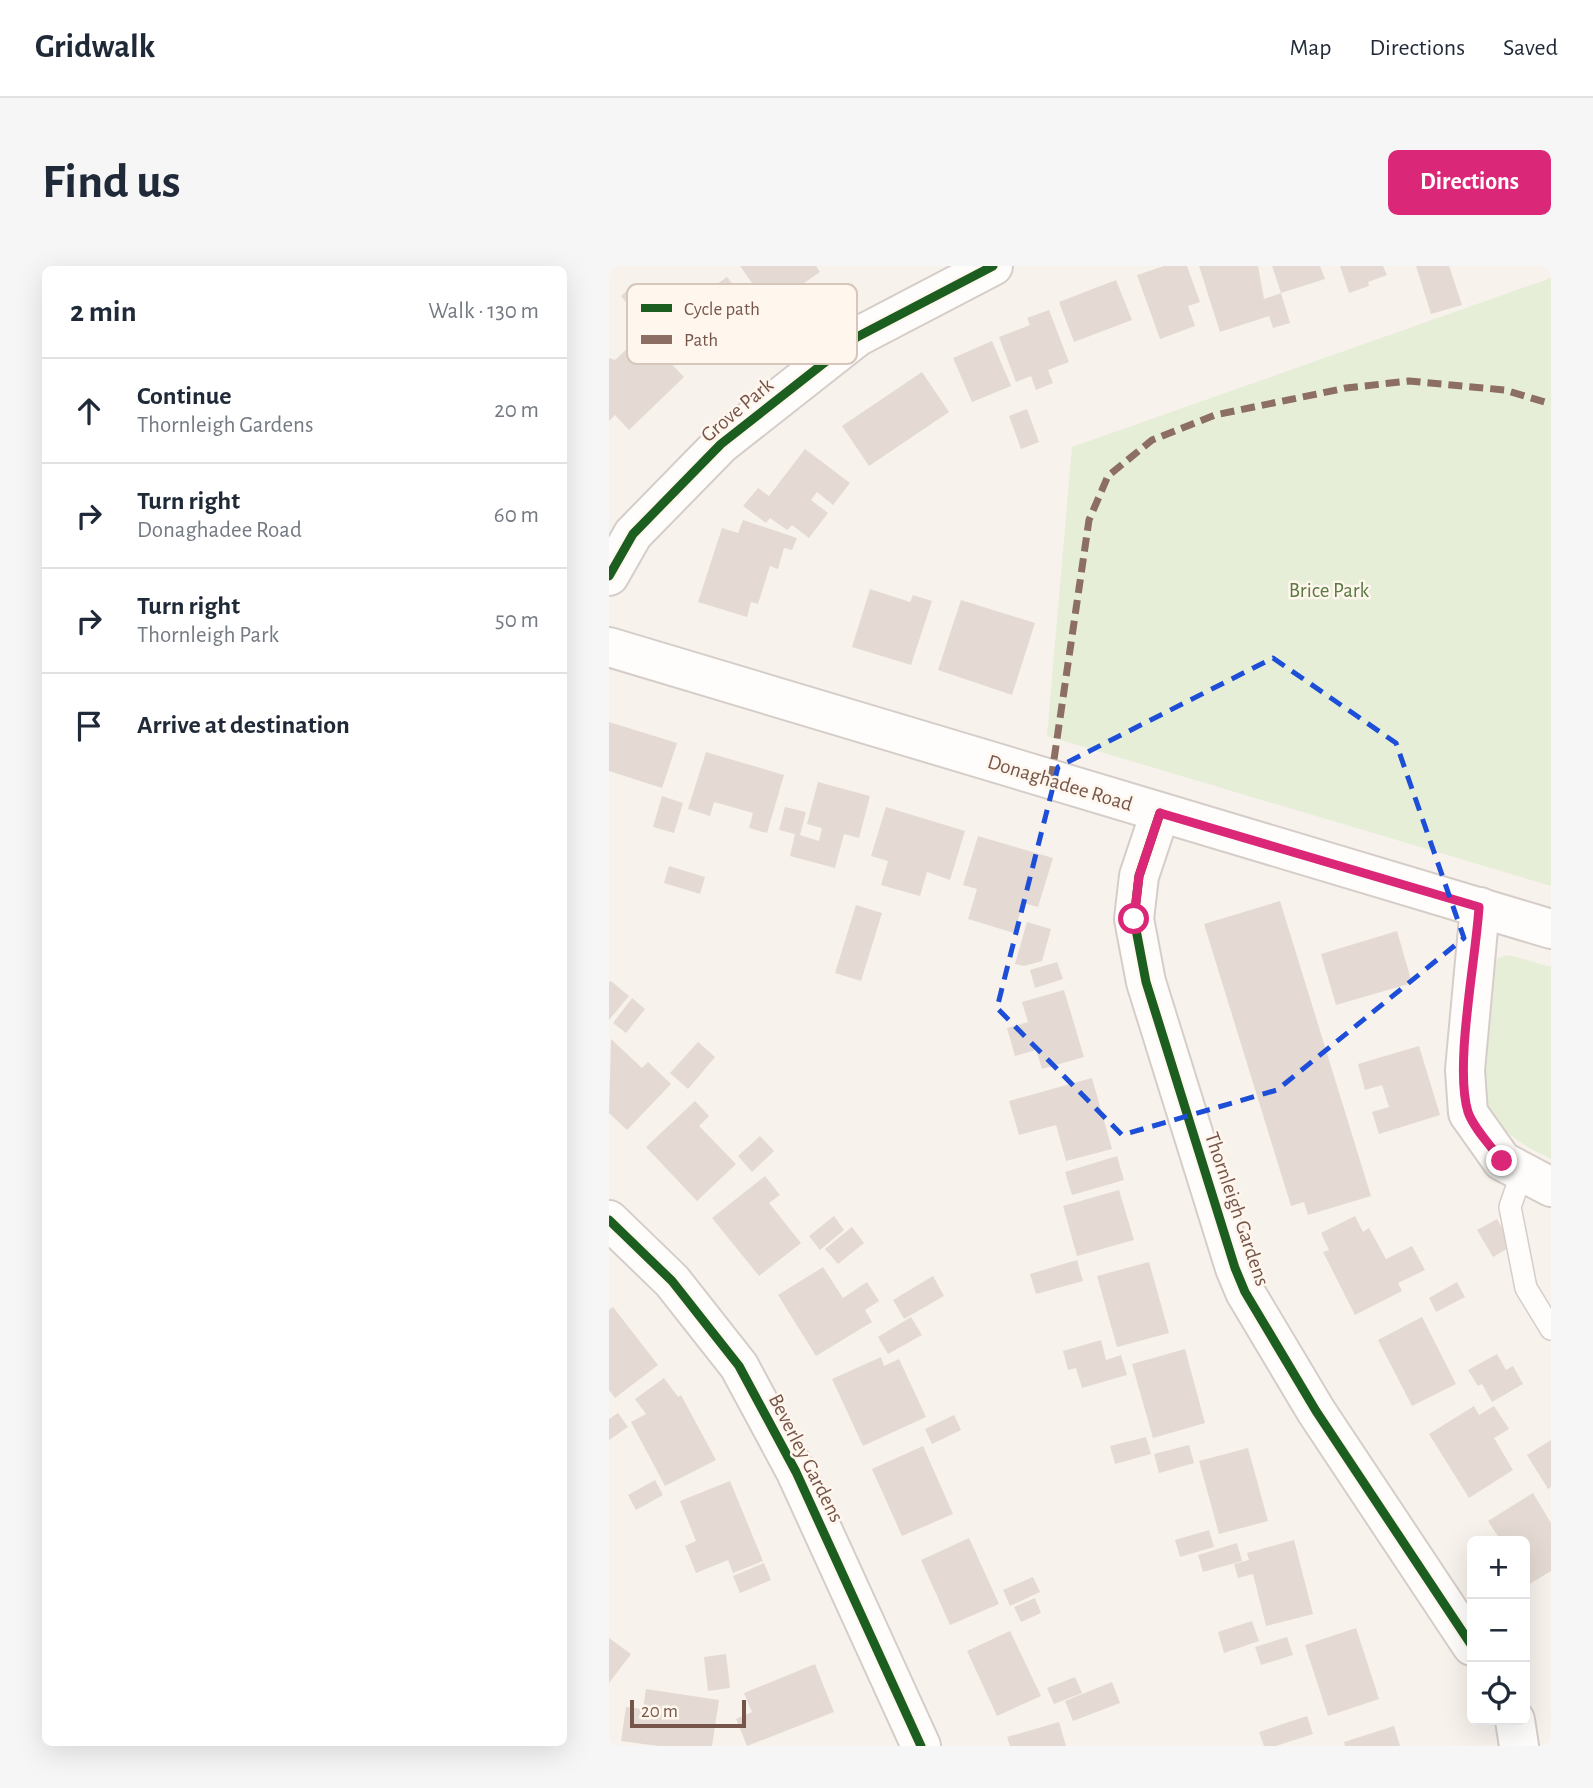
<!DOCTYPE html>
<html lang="en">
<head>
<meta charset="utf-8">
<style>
	body { margin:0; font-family:"Alegreya Sans",sans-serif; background:#f6f6f7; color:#1f2937 }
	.controls { position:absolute; right:21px; bottom:21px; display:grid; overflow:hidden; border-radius:10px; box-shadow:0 7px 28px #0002 }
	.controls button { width:63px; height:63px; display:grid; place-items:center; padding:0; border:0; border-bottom:2px solid #e0e1e3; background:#fff; color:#1f2937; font:35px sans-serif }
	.scale { position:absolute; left:21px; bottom:18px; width:116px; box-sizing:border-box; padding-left:7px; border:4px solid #76564b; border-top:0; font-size:19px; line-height:24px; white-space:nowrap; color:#76564b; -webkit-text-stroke:5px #fff6ed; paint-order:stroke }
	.stop { position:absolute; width:21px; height:21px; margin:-16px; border:5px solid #db2777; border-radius:50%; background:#fff }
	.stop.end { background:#db2777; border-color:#fff; box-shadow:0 2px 7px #0008 }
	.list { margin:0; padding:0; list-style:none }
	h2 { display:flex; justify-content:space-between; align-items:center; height:91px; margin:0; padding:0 28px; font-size:30px }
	h2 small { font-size:23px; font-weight:400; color:#747a83 }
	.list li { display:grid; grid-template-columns:46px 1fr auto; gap:21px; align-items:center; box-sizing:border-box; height:105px; padding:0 28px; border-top:2px solid #e0e1e3 }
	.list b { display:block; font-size:26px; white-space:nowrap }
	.list p { margin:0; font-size:23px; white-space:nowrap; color:#747a83 }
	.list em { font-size:23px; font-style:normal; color:#747a83 }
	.icon { flex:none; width:38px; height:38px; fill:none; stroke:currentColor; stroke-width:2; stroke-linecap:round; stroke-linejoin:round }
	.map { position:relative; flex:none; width:942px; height:1480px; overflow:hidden; border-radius:10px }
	header { display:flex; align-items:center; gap:42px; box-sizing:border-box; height:98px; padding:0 35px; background:#fff; border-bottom:2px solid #e0e1e3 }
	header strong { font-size:33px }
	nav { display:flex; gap:38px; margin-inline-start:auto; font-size:24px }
	.intro { display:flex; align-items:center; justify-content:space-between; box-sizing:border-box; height:168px; padding:0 42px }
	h1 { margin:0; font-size:49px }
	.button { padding:18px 32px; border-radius:10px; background:#db2777; color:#fff; font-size:24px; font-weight:700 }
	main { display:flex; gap:42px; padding:0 42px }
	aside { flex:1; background:#fff; border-radius:10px; box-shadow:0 7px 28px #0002 }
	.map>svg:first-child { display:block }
	.green { fill:#e6eed7 }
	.building { fill:#e4dad3 }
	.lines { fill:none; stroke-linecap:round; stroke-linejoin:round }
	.lane-casing { stroke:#d6cdc8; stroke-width:24 }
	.street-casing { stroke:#d6cdc8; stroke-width:42 }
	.secondary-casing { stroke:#d7cdc8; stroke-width:42 }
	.lane { stroke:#fefdfc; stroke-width:21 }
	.street { stroke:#fefdfc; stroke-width:38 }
	.secondary { stroke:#fefdfc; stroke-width:38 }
	.quiet { stroke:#8d6e63; stroke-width:7; stroke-dasharray:14 7; stroke-linecap:butt }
	.cycleway-casing { stroke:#fff6ed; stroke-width:13 }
	.cycleway { stroke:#1b5e20; stroke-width:9 }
	.route { stroke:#db2777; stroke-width:9 }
	.marked { fill:none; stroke:#1d4ed8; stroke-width:5; stroke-dasharray:14 9; stroke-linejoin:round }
	.labels { text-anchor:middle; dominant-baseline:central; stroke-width:5; stroke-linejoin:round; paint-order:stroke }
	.street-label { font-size:21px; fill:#76564b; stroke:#fff6ed }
	.park-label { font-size:21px; fill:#597b43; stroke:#fff6ed }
	.key { fill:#fff6ed; stroke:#d6c6bc; stroke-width:2 }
	.key-label { font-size:19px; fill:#76564b }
</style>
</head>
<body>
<header>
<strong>Gridwalk</strong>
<nav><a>Map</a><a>Directions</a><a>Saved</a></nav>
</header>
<div class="intro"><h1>Find us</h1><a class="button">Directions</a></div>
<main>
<aside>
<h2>2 min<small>Walk · 130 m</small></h2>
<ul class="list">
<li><svg class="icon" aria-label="ahead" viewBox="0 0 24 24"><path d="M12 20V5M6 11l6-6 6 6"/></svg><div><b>Continue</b><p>Thornleigh Gardens</p></div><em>20 m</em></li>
<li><svg class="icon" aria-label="right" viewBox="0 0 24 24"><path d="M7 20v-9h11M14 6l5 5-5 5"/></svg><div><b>Turn right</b><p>Donaghadee Road</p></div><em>60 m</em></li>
<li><svg class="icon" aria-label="right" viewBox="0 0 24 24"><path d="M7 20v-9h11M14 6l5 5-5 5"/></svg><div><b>Turn right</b><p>Thornleigh Park</p></div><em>50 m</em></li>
<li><svg class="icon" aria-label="arrive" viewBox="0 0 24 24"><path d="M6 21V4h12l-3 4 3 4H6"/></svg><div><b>Arrive at destination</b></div></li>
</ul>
</aside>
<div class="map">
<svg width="942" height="1480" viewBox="0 0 942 1480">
	<rect width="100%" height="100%" fill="#f7f2ec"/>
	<g class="green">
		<polygon points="942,12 942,620 438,470 463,181"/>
		<path d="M900,689L942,701V893C912,879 883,861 872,828C868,815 881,723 883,702L889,692Z"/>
	</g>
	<g class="building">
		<polygon points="131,0 207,0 211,6 179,28 174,21 155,34"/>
		<polygon points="555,0 578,0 591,36 579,40 586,60 551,73 528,9"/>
		<polygon points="590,0 649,0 655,33 672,27 681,57 664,62 660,50 611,66"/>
		<polygon points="663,0 711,0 716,13 672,27"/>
		<polygon points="731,0 774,0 778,9 759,16 760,20 740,27"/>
		<polygon points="807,0 840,0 853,39 822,48"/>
		<polygon points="118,11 146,48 87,92 59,54 72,45 62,31 78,19 88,32"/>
		<polygon points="507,14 523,54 465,76 450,36"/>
		<polygon points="26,18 50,46 35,58 12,30"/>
		<polygon points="440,44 460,96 439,104 444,117 427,124 422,110 407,116 390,71 421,59 418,52"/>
		<polygon points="34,68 75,111 20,164 6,149 0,155 0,92 6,94"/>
		<polygon points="383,75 402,120 363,136 344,92"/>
		<polygon points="313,106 340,146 260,200 233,160"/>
		<polygon points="418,143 430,176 412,183 400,150"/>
		<polygon points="196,183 241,217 224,239 208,226 202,234 219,247 200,272 183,259 178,264 161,252 157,257 134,240 149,222 160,230"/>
		<polygon points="134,254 188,272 183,284 175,282 169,303 161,300 149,338 142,336 138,351 89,336 113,262 129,267"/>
		<polygon points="261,323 301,336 304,329 323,335 302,399 243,381"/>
		<polygon points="352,334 426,357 403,429 329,404"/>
		<polygon points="0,456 68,477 53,522 0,505"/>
		<polygon points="97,486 175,509 158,567 140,562 144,547 123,541 105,536 101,550 79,543"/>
		<polygon points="209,516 261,530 250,572 235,568 226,602 181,590 186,568 170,564 176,541 197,546 191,569 210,575 213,562 198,558"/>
		<polygon points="53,530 74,537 65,567 44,561"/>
		<polygon points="277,541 356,565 341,614 318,606 311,630 272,619 279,595 262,590"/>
		<polygon points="369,570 444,592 429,641 414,637 405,667 359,653 368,623 354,619"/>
		<polygon points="60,600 96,611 91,628 55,617"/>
		<polygon points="671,635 762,930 699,949 695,936 682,940 595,658"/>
		<polygon points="247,639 273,647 252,715 226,707"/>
		<polygon points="418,656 442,663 433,695 415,700 406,698"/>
		<polygon points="788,665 803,717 727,739 712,688"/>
		<polygon points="448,696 454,713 426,722 421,704"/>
		<polygon points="2,715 20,730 0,754 0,716"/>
		<polygon points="455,724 475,791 433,803 427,784 406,790 398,762 419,756 413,736"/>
		<polygon points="23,732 36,743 17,767 4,757"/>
		<polygon points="2,773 33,802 39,796 62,818 18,864 0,847"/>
		<polygon points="89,776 106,791 79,823 61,807"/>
		<polygon points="810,780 831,849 770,868 763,846 780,841 773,819 756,824 749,798"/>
		<polygon points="483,812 503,883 457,895 447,859 410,869 400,835"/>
		<polygon points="86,835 100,850 90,860 127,898 88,935 37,881"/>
		<polygon points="151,870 165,885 143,906 129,890"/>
		<polygon points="508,890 515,914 463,929 456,906"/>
		<polygon points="156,910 171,929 160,937 192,977 150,1010 103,952"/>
		<polygon points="510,924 525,974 468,990 454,940"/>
		<polygon points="225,950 235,964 211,984 200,970"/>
		<polygon points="746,950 754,966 760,962 777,993 803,980 816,1004 789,1017 793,1025 746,1049 714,986 720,984 712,967"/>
		<polygon points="888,953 903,980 884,991 868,964"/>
		<polygon points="243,961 255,977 229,998 216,983"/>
		<polygon points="468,994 474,1015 427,1028 421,1008"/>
		<polygon points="540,996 560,1067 508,1081 488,1010"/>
		<polygon points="214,1001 234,1032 258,1016 270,1035 256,1044 263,1056 207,1090 169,1029"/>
		<polygon points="324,1010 335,1030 295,1053 284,1034"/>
		<polygon points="848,1016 856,1031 827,1046 820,1032"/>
		<polygon points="4,1041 49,1099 6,1132 0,1124 0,1044"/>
		<polygon points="302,1051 313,1069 279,1088 269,1071"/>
		<polygon points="813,1051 847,1118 803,1140 769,1074"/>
		<polygon points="492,1074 497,1094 512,1089 518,1109 473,1122 467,1102 459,1104 454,1085"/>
		<polygon points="576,1083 596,1157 544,1172 523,1098"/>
		<polygon points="888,1088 897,1104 904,1100 914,1118 883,1136 873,1118 869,1120 859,1104"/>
		<polygon points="272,1091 275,1100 290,1093 317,1151 254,1180 223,1113"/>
		<polygon points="55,1112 69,1131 72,1129 107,1194 56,1220 22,1156 37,1148 26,1133"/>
		<polygon points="865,1140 870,1149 885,1140 900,1163 885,1172 904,1204 860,1232 820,1168"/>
		<polygon points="9,1147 19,1161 0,1174 0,1153"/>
		<polygon points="345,1149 352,1164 323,1178 316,1163"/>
		<polygon points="537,1171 542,1188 506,1198 501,1180"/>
		<polygon points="942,1174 942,1221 939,1223 918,1189"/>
		<polygon points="580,1179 585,1197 550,1207 545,1188"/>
		<polygon points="314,1180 344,1248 293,1270 263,1203"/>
		<polygon points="639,1182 659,1255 610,1268 590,1195"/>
		<polygon points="46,1214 54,1229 27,1244 19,1229"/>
		<polygon points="121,1215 154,1295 124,1307 119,1294 87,1307 76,1280 87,1275 71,1235"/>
		<polygon points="924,1227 942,1257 942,1305 919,1319 916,1313 916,1275 892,1275 879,1255"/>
		<polygon points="600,1264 605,1281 571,1291 566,1274"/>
		<polygon points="360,1272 390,1338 341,1359 312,1294"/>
		<polygon points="685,1274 704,1348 657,1360 644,1308 629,1312 625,1298 640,1294 638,1287"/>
		<polygon points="628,1277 633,1295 594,1306 589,1289"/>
		<polygon points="155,1297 162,1314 131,1327 124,1310"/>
		<polygon points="424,1311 431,1326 401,1340 394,1324"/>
		<polygon points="426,1332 432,1347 412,1356 405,1341"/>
		<polygon points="643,1355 650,1375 615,1387 609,1366"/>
		<polygon points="747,1362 770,1433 719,1450 696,1379"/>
		<polygon points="401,1365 432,1430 388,1450 358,1385"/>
		<polygon points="678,1371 684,1389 652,1399 646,1381"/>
		<polygon points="0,1372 22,1388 0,1417"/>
		<polygon points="117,1388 121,1422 99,1425 95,1391"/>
		<polygon points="206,1398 225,1446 138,1480 127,1453 143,1446 135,1427"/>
		<polygon points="466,1411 473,1427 445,1438 438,1422"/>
		<polygon points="503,1416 511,1437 464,1455 456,1435"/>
		<polygon points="37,1423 110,1434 103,1480 49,1480 12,1475 17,1441 34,1443"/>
		<polygon points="698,1450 704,1468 667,1480 655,1480 650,1466"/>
		<polygon points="450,1456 457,1480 401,1480 398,1471"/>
		<polygon points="785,1460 791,1480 736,1480 735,1476"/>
	</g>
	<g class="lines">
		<g class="lane-casing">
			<polyline id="lane" points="913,906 901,941 917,1022 942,1063"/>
		</g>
		<g class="street-casing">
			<g id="street">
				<polyline points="0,310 24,268 112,178 248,71 384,0"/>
				<polyline points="551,547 530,610 525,653 537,716 626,1002 636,1026 707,1145 863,1380"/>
				<polyline points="871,641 856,804 859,847 893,895 942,921"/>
				<polyline points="0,954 63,1015 130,1100 187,1206 312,1480"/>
				<polyline points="906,1454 910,1480"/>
			</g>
		</g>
		<g class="secondary-casing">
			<polyline id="secondary" points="0,381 942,663"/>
		</g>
		<use href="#lane" class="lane"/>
		<use href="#street" class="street"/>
		<use href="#secondary" class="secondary"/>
		<polyline class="quiet" points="442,514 480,254 499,210 543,174 606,149 737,122 800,115 896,124 942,138"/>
		<g class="cycleway-casing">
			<g id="cycleway">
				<polyline points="0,310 24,268 112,178 248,71 384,0"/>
				<polyline points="551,547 530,610 525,653 537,716 626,1002 636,1026 707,1145 863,1380"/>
				<polyline points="0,954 63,1015 130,1100 187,1206 312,1480"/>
			</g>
		</g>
		<use href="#cycleway" class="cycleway"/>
	</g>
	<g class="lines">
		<path class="route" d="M525,653L530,610L551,547L870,641C867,693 845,800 859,846C865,863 883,881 893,895"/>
	</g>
	<path class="marked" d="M664,392L787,477L855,672L668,824L513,869L388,742L449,501Z"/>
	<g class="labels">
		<g class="street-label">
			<text transform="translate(128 144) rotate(-40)">Grove Park</text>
			<text transform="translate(451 517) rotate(17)">Donaghadee Road</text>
			<text transform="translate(628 943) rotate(71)">Thornleigh Gardens</text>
			<text transform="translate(197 1192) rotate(63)">Beverley Gardens</text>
		</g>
		<g class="park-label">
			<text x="720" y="324">Brice Park</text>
		</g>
	</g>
	<rect x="18" y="18" width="230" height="80" rx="10" class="key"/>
	<rect x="32" y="38" width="31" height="8" fill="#1b5e20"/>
	<rect x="32" y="69" width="31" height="9" fill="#8d6e63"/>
	<g class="key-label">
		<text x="75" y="49">Cycle path</text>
		<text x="75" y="80">Path</text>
	</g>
</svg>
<div class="controls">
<button>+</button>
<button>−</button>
<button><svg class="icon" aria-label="locate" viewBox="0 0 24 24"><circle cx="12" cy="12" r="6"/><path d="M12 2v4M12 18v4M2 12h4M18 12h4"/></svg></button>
</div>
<div class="scale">20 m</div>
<div class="stop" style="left:525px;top:653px"></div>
<div class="stop end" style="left:893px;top:895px"></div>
</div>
</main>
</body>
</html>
